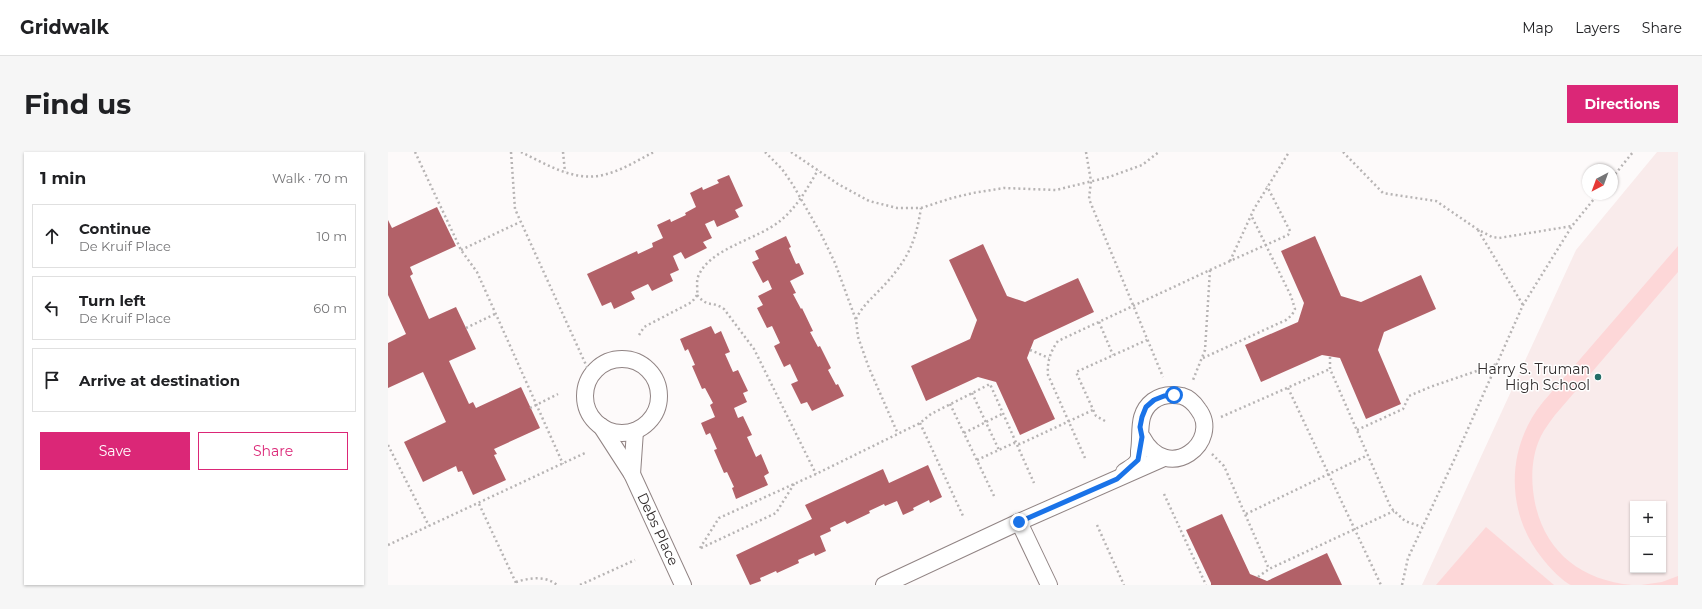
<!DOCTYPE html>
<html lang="en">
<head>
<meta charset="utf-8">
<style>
	body { margin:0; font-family:Montserrat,sans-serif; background:#f6f6f6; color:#202124 }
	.controls { position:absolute; right:12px; bottom:12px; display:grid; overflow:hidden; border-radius:0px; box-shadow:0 1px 3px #0004 }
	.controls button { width:36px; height:36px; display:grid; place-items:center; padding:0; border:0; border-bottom:1px solid #e0e0e0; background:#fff; color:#202124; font:20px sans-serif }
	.compass { position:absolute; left:1194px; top:12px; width:36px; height:36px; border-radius:50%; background:#fff; box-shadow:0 1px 3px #0004; rotate:221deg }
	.stop { position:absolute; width:12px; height:12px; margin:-9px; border:3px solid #1a73e8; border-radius:50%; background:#fff }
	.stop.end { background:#1a73e8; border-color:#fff; box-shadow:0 1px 4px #0008 }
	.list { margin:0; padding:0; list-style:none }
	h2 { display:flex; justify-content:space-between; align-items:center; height:52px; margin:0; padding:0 16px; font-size:17px }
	h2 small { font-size:13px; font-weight:400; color:#757577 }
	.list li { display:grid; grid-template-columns:26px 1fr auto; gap:12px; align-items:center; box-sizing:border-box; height:64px; margin:0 8px 8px; padding:0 8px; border:1px solid #e0e0e0; border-radius:0px }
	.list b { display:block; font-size:15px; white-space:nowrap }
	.list p { margin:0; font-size:13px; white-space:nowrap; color:#757577 }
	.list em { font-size:13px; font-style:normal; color:#757577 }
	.actions { display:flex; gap:8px; padding:12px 16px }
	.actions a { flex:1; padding:9px 0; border:1px solid #db2777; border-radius:0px; text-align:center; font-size:14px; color:#db2777 }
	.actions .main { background:#db2777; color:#fff }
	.icon { flex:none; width:22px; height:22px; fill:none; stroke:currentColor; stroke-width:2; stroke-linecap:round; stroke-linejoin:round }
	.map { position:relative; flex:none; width:1290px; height:433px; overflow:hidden; border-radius:0px }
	header { display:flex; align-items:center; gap:24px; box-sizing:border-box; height:56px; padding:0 20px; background:#fff; border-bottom:1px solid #e0e0e0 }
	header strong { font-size:19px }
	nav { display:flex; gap:22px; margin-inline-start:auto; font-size:14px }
	.intro { display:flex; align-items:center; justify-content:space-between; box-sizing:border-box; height:96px; padding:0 24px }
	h1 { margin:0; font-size:28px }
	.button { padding:10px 18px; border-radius:0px; background:#db2777; color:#fff; font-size:14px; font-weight:700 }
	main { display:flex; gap:24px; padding:0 24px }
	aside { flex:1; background:#fff; border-radius:0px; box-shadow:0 1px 3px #0004 }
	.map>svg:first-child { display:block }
	.built { fill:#f9ebeb; fill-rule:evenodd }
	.green { fill:#fdd7d8 }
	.building { fill:#b26168 }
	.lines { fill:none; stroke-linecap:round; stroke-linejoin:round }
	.minor-casing { stroke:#918484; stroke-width:18 }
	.path { stroke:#b7b4b4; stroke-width:2.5; stroke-dasharray:2 3; stroke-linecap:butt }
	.minor { stroke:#fff; stroke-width:16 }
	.route { stroke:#1a73e8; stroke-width:5 }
	.poi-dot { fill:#236d67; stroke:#fff; stroke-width:1.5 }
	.labels { text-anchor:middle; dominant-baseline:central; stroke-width:3; stroke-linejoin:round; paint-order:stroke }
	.poi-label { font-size:14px; fill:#322d2d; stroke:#fff; text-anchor:end }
	.street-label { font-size:14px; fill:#322d2d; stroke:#fff }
</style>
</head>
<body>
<header>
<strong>Gridwalk</strong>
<nav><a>Map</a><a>Layers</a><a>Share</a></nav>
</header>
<div class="intro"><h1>Find us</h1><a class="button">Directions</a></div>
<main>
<aside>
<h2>1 min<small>Walk · 70 m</small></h2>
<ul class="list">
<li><svg class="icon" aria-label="ahead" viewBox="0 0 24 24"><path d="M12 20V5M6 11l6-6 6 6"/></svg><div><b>Continue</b><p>De Kruif Place</p></div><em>10 m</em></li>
<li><svg class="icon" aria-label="left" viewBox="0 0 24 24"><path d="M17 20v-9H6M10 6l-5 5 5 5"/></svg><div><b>Turn left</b><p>De Kruif Place</p></div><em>60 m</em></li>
<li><svg class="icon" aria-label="arrive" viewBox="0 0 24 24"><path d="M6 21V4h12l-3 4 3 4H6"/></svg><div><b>Arrive at destination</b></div></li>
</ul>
<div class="actions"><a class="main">Save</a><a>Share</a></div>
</aside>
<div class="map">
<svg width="1290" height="433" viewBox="0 0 1290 433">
	<rect width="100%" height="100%" fill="#fdfafa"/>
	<path class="built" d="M1269,0H1290V433H1034L1188,98ZM1245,352H1275V418H1245Z"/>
	<g class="green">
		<path d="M1290,94V120L1167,263C1162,270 1157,276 1153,284C1145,300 1143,320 1145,338C1151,394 1188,428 1244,433C1233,433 1191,433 1183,433C1174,429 1160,414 1154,406C1117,360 1118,295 1155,250Z"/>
		<polygon points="1098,375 1166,433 1048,433"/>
		<polygon points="1290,424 1290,433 1253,433 1274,430"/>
	</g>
	<g class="building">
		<polygon points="341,23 355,54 347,58 351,65 329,75 326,68 317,72 324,86 315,90 319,96 297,107 293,100 285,104 291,118 282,122 285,129 264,139 260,132 243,140 247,147 226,157 223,150 214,154 199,122 249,99 250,102 265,95 264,91 275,86 269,73 282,67 283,70 298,63 297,61 308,55 302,41 314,35 315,38 331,31 329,28"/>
		<polygon points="49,55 68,94 22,115 25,122 22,124 41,167 68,155 88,197 61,209 81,252 85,250 88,256 133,235 152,276 106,297 109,302 106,303 118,328 85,343 74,319 70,320 68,314 35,330 16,290 58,270 35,220 0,236 0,191 18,182 0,143 0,68 4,76"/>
		<polygon points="398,84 403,95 401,96 408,112 411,111 416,122 402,129 408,141 405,142 413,157 414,156 425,179 422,180 430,195 432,194 443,216 440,218 448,233 450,232 456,244 424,259 419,250 413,252 403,232 410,229 402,212 396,215 386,194 392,191 384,174 379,176 369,156 375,153 370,144 384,137 380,128 375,131 364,110 371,107 367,99"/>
		<polygon points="927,84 953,144 973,150 1033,123 1048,157 996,180 990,198 1013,252 978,267 952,206 934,203 873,230 857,193 910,170 916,151 893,99"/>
		<polygon points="595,92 619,144 637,150 690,126 706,160 646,188 639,206 667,267 632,283 608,230 590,225 538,249 523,214 582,187 589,168 561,108"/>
		<polygon points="323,174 327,182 333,179 342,200 337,202 345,220 350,218 360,239 355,241 359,250 346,256 350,266 355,264 364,283 359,285 368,305 373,302 381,321 376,324 380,333 348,347 344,336 346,335 339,320 336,321 326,298 329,297 322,281 318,283 313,271 327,265 322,253 325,251 317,236 314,237 304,214 307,213 300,197 297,199 292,187"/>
		<polygon points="540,313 554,345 542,351 541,348 525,356 526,358 515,363 509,349 497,354 496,352 481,359 482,361 459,372 457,369 442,376 443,379 432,384 438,399 427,404 426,401 410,408 411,411 389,421 388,419 372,426 373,429 362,433 348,403 424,367 417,353 495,317 501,331"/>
		<polygon points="834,362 862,422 879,429 939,401 954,433 823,433 823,431 798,378"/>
	</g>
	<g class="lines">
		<g class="minor-casing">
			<g id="minor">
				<circle cx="234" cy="244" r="37"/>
				<polyline points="213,274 244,322 295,433"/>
				<path d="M736,320C740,317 748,313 750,308C751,306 751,302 751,299C754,281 748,262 765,249C773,243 784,242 794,244C801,246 806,251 810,257C835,289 780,334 754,285"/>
				<polyline points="244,322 247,279"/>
				<polyline points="631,370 661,433"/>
				<polyline points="496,433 631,370 776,306"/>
			</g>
		</g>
		<g class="path">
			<polyline points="27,0 73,98 89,120 175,312"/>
			<polyline points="123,0 127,57 203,224"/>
			<path d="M133,0C158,12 186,30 215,23C233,19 250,8 266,0"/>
			<polyline points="175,0 177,20"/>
			<polyline points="377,0 394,17 405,33 433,82 447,111 468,168 470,185 481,216 510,282"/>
			<polyline points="403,0 450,32 481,49 509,56 533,56 564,46 585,41 616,36 668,38 721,25 754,13 771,0"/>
			<polyline points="698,0 703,29 701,47 775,225"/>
			<polyline points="955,0 995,41 1048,49 1089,77 1104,85 1111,86 1184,74"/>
			<polyline points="1224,26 1245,0"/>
			<polyline points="1090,78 1135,153"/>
			<polyline points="73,98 132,70"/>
			<polyline points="842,109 866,57 901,0"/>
			<polyline points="822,118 900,83 902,79 879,34"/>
			<path d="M309,143C321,157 324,148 336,157L366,197L428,322"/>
			<path d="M468,167C475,152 489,142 500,129C521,105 528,88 533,56"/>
			<polyline points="711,170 725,203"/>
			<polyline points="78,176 107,162"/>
			<path d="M251,183L256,175L304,150L309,143C310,138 308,130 310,125C321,96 369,88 392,69C409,55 419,37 430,18"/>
			<polyline points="642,198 661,206"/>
			<polyline points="942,205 942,217 1003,356 1017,369 1034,375"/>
			<polyline points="815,206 898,168 904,163 907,157 903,144 863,63"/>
			<polyline points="900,236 993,433"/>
			<polyline points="584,241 611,298"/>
			<polyline points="562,252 607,346"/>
			<polyline points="142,256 170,242"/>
			<polyline points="833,265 942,217"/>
			<polyline points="717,269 708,264 688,220 759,188"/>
			<polyline points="532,271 575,364"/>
			<polyline points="969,278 1015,257 1021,244 1042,235 1109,212"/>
			<polyline points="576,281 616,261"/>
			<polyline points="0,293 41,374"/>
			<polyline points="824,302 836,314 881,417"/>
			<path d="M697,306L660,223C659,210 662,200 670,189L822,118L817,198L805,228"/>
			<polyline points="589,308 626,291 632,292 705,258"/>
			<polyline points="776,342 818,433"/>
			<polyline points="91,352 129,433"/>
			<polyline points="858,362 980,303"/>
			<polyline points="709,373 736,433"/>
			<polyline points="0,393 197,301"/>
			<polyline points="312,396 331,366 428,322 532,271 543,262 602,232 646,331"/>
			<polyline points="313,396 388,361 406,332"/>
			<polyline points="870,425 881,417 1006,359"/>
			<path d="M128,430C141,426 157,423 169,433"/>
			<polyline points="192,433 247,408"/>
			<polyline points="1014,433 1020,406 1067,306 1135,153 1184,74 1210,42"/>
		</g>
		<use href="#minor" class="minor"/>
	</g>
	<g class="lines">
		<polyline class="route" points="631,370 729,327 750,308 754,285 752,275 754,265 758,255 766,248 776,244 786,243"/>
	</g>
	<circle class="poi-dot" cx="1210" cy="225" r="4"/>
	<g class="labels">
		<g class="poi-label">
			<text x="1202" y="217">Harry S. Truman<tspan x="1202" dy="16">High School</tspan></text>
		</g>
		<g class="street-label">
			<text transform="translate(270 377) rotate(65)">Debs Place</text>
		</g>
	</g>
</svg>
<div class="controls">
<button>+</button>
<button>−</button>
</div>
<svg class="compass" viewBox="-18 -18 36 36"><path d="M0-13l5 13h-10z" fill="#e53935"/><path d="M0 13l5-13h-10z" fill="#757577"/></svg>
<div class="stop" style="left:786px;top:243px"></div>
<div class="stop end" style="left:631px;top:370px"></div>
</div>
</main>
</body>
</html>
